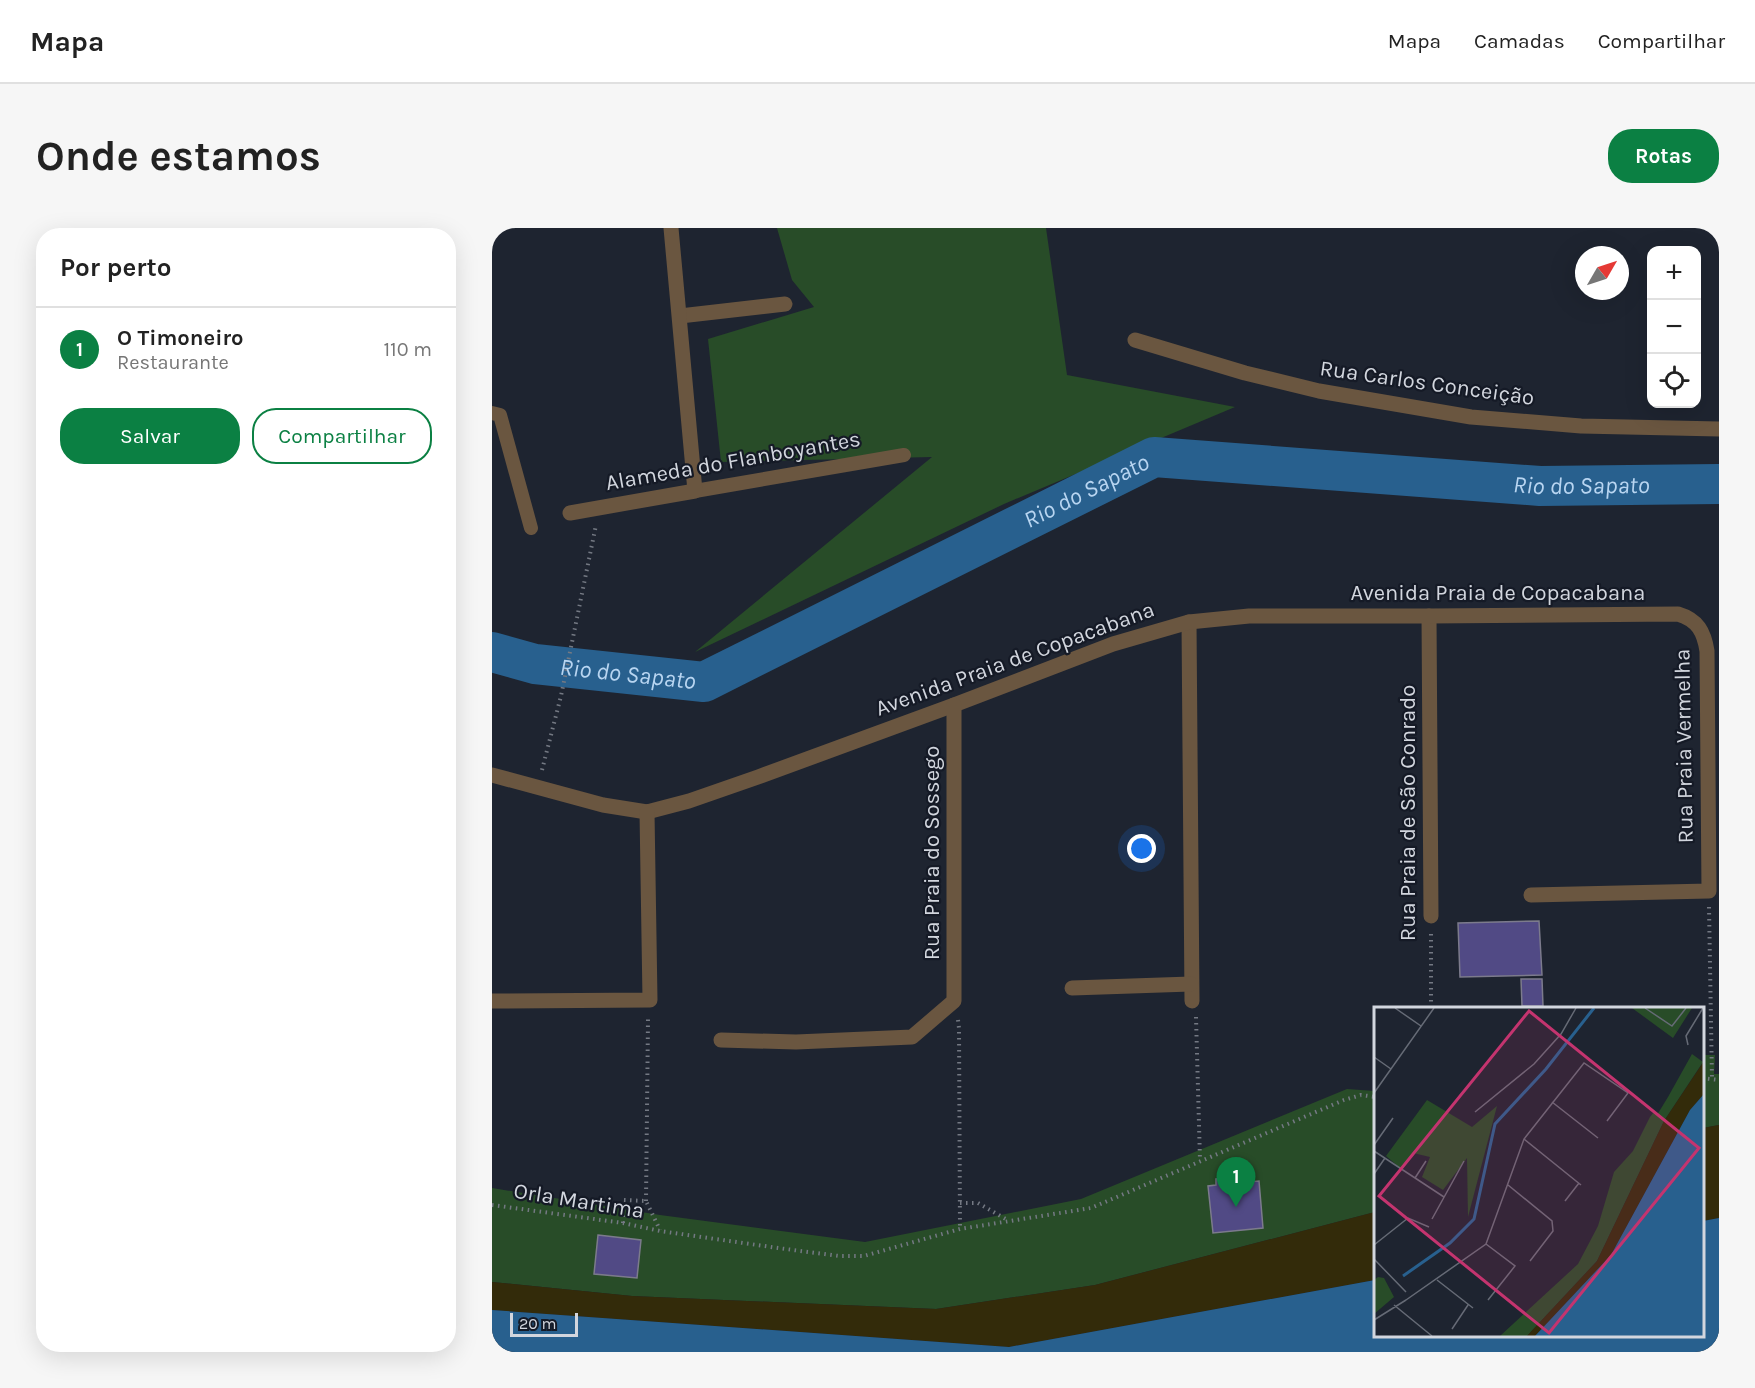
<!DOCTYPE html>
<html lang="pt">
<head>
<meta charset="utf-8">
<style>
	body { margin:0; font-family:Karla,sans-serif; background:#f6f6f6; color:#222 }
	.controls { position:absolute; right:18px; top:18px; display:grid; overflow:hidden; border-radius:12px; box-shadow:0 6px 24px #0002 }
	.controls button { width:54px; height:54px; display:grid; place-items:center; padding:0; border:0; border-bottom:2px solid #e0e0e0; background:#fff; color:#222; font:30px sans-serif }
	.compass { position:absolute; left:1083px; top:18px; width:54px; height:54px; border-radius:50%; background:#fff; box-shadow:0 6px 24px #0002; rotate:51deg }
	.scale { position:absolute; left:18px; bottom:15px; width:68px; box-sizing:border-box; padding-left:6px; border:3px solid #d2d6de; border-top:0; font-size:16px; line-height:21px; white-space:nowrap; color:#d2d6de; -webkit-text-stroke:4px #151a26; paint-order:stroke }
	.you { position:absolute; left:650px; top:621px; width:21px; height:21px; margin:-15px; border:4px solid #fff; border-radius:50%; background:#1a73e8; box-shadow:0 0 0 9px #1a73e833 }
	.badge { display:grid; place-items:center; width:39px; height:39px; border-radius:50%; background:#0b8043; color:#fff; font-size:20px; font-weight:700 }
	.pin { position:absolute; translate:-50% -50px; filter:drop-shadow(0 2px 3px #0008) }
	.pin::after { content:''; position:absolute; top:32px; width:21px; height:18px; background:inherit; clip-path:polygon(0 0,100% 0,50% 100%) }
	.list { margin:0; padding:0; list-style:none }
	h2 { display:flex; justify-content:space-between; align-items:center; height:78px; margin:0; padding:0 24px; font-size:26px }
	h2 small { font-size:20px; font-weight:400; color:#767676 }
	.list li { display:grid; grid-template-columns:39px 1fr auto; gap:18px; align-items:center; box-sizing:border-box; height:84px; padding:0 24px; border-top:2px solid #e0e0e0 }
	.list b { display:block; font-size:22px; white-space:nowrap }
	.list p { margin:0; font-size:20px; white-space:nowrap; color:#767676 }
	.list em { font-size:20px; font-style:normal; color:#767676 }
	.actions { display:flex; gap:12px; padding:18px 24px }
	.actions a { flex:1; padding:14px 0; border:2px solid #0b8043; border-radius:24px; text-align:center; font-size:21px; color:#0b8043 }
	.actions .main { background:#0b8043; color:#fff }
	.icon { flex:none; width:33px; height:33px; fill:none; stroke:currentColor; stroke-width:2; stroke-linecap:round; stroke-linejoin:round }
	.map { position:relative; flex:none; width:1227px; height:1124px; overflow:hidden; border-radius:24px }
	header { display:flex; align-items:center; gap:36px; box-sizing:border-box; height:84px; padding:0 30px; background:#fff; border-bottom:2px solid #e0e0e0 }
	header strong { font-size:28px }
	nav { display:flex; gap:33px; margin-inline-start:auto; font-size:21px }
	.intro { display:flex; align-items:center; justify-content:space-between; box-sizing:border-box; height:144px; padding:0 36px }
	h1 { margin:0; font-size:42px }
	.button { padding:15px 27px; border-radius:24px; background:#0b8043; color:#fff; font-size:21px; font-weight:700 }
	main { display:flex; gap:36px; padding:0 36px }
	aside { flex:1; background:#fff; border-radius:24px; box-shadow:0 6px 24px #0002 }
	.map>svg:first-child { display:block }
	.green { fill:#284c28 }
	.sand { fill:#332b0a }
	.water { fill:#28608e }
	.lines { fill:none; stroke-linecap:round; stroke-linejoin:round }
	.river { stroke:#28608e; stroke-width:40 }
	.building { fill:#514a85; stroke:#7c7b8c; stroke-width:1.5 }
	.path { stroke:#747983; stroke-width:4; stroke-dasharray:1.5 4.5; stroke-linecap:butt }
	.service { stroke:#6a5640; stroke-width:14 }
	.minor { stroke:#6a5640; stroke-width:15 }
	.labels { text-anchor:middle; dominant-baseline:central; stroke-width:4.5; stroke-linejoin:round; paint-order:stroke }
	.street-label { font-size:22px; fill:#d2d6de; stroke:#151a26 }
	.water-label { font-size:24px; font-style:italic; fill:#b8d5f1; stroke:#151a26 }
	.inset-river { fill:none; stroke:#28608e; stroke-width:3 }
	.inset-road { fill:none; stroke:#666b76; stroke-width:1.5 }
	.view { fill:#c4346f; fill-opacity:0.15; stroke:#c4346f; stroke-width:3 }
	.inset-edge { fill:none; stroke:#d2d6de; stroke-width:3 }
</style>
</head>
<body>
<header>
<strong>Mapa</strong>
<nav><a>Mapa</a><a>Camadas</a><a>Compartilhar</a></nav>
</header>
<div class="intro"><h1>Onde estamos</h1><a class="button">Rotas</a></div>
<main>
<aside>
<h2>Por perto<small></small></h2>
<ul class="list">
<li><span class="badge">1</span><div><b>O Timoneiro</b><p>Restaurante</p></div><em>110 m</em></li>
</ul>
<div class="actions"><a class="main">Salvar</a><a>Compartilhar</a></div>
</aside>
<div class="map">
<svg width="1227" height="1124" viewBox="0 0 1227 1124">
	<rect width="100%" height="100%" fill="#1e2430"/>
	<g class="green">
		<polygon points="285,0 554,0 575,147 743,179 512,276 203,424 440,229 229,234 216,111 322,79 300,52"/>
		<polygon points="1211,827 1223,827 1222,846 1227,846 1227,897 1211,900"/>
		<polygon points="855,861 883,863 883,984 603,1057 444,1081 140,1068 0,1054 0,960 168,987 373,1014 589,971"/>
	</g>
	<g class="sand">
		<polygon points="1227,897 1227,990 1211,993 1211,900"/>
		<polygon points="883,984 883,1052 517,1119 0,1082 0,1054 140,1068 444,1081 603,1057"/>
	</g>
	<polygon class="water" points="1227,990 1227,1124 0,1124 0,1082 517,1119 883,1052 884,1108 1210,1108 1211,993"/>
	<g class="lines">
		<path class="river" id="s1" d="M0,424L43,436L212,454L662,229L1048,258L1227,256"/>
	</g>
	<g class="building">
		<polygon points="1047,693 1050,747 968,749 966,695"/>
		<polygon points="1029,751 1050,751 1051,778 1030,778"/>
		<polygon points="755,948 756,954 767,953 771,1000 721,1005 716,958 724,957 724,951"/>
		<polygon points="106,1007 149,1012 145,1050 102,1046"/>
	</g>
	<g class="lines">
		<g class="path">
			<polyline points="50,542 69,468 104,297"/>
			<polyline points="1217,679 1220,852"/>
			<polyline points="939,706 939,780"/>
			<polyline points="704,789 708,932"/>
			<polyline points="466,792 467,800 468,1001"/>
			<polyline points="1210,850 1227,852"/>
			<polyline points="154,973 156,791"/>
			<polyline points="468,975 486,975 517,993"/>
			<polyline points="0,977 131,995 168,1003 286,1020 347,1028 372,1028 468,1001 599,980 852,872 869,867 884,869"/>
			<polyline points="131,995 131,972 154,973 168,1002"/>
		</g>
		<g class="service">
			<polyline points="0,185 8,187 39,300"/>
			<polyline points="203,263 412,227"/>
		</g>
		<g class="minor">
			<polyline points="188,88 293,76"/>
			<polyline points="643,112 753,145 827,163 979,189 1089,198 1227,201"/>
			<polyline points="78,285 203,263 179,0"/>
			<polyline points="937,388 939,688"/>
			<polyline points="697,394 700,773"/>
			<path d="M0,547L111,577L155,584L197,573L266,549L462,477L621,416L697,394L757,388H937L1186,386C1206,392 1212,404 1215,423L1217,663L1039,667"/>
			<polyline points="580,760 699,756"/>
			<polyline points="0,773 158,772 155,584"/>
			<polyline points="229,812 304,814 420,809 462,773 462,477"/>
		</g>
	</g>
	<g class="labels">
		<g class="street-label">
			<text transform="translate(935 155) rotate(8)">Rua Carlos Conceição</text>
			<text transform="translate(241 233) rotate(-10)">Alameda do Flanboyantes</text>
			<text x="1006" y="365">Avenida Praia de Copacabana</text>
			<text transform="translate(523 431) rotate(-20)">Avenida Praia de Copacabana</text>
			<text transform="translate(1192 518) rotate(-91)">Rua Praia Vermelha</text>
			<text transform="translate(916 585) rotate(-90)">Rua Praia de São Conrado</text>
			<text transform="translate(440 625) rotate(-90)">Rua Praia do Sossego</text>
			<text transform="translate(87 973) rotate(9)">Orla Martima</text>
		</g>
		<g class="water-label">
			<text stroke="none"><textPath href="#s1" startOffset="1146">Rio do Sapato</textPath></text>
			<text stroke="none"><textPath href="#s1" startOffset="642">Rio do Sapato</textPath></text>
			<text stroke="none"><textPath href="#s1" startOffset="138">Rio do Sapato</textPath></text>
		</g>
	</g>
	<g transform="translate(882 779)">
		<rect width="330" height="330" fill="#1e2430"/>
		<path d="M258,1H318L299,31ZM318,47L329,55L290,114L223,254L153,329H126L204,257L224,219L240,165L259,144L276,110L280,105L283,108L294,90ZM53,93L98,120L123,99L94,210L93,151L69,183L48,170L56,150L39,146L26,161L12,149ZM4,270L10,271L20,290L0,307V273Z" fill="#284c28"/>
		<path d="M330,54V87L316,103L237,248L161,329H153L223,254L290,114Z" fill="#332b0a"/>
		<path d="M330,87V329H161L237,248L316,103Z" fill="#28608e"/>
		<path class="inset-river" d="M29,269L76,236L100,212L121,117L172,62L220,1"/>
		<path class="inset-road" d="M21,1L47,19M271,1L298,19L312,1M314,38L312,29L329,1M0,50L17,62M0,86L60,1M178,95L224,131M101,105L160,57L187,27L202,1M150,132L207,178M0,138L19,111M0,144L70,190M0,167L11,151M41,171L52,154M134,178L178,214L179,224L156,254M191,194L205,176M58,212L90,154M112,237L141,259L114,293M0,238L34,211L55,220M0,252L32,285M63,273L99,301M32,293L112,237L150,132L210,56L254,86L233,114M20,298L58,329M0,313L32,293M78,322L94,298"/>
		<path class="view" d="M155,4L325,141L175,326L5,189Z"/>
		<rect width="330" height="330" class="inset-edge"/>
	</g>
</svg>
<div class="controls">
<button>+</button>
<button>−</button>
<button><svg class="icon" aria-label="locate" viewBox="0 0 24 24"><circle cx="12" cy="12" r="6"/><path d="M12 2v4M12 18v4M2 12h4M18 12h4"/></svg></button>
</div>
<svg class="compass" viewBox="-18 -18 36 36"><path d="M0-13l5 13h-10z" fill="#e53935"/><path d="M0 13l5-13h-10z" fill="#767676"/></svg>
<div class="scale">20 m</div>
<div class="you"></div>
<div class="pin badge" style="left:744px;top:979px">1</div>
</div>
</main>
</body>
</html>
